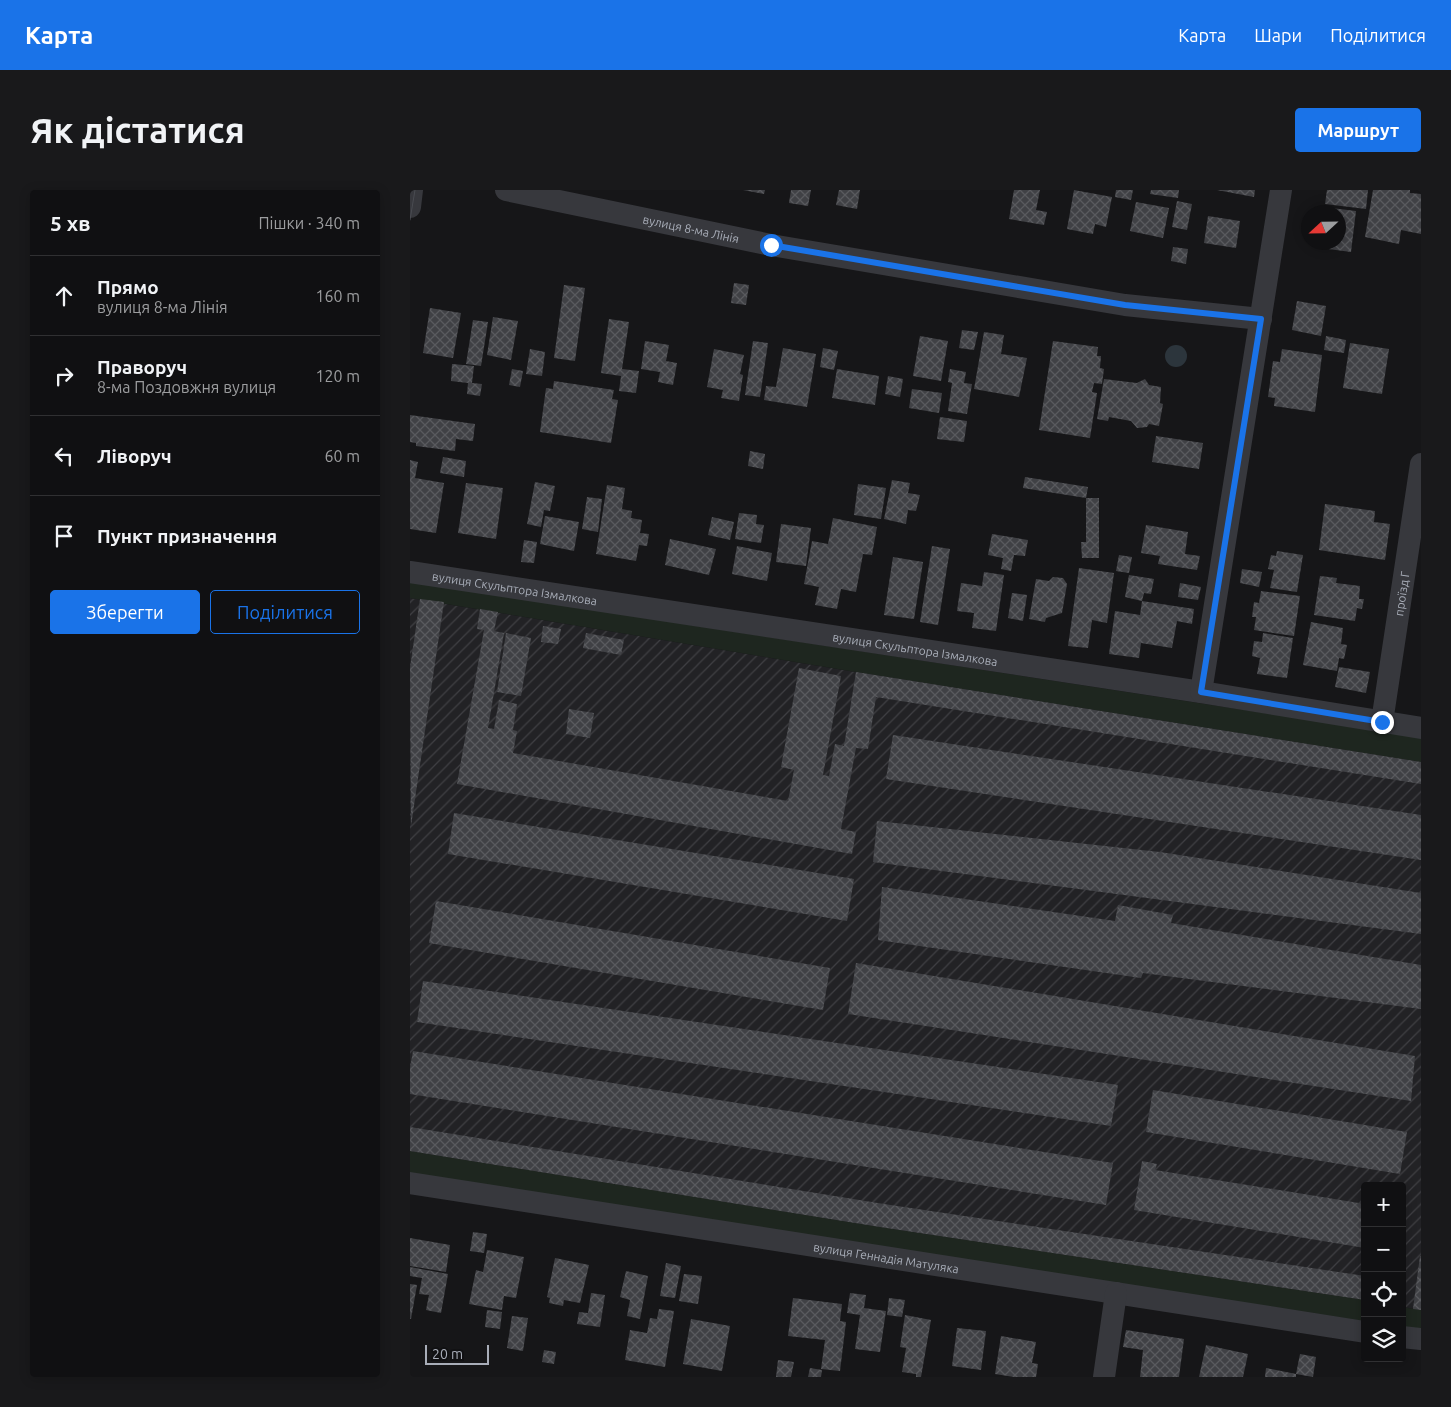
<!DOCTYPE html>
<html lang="uk">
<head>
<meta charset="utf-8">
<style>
	body { margin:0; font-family:Ubuntu,sans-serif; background:#19191b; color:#f1f3f6 }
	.controls { position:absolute; right:15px; bottom:15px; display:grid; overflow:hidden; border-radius:5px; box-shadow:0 2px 12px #0003 }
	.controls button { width:45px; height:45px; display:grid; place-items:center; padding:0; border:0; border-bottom:1px solid #303032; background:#101012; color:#f1f3f6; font:25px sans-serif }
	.compass { position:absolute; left:891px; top:15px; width:45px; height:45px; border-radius:50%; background:#101012; box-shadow:0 2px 12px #0003; rotate:248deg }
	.scale { position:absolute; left:15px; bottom:12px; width:64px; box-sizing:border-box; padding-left:5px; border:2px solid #a8adb8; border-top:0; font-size:14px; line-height:18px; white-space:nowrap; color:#a8adb8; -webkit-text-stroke:4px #111113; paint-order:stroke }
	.stop { position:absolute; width:15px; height:15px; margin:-11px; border:4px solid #1a73e8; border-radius:50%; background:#fff }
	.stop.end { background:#1a73e8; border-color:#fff; box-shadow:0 1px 5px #0008 }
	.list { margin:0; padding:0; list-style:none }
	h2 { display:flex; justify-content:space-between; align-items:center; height:65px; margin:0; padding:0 20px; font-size:21px }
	h2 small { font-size:16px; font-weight:400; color:#9c9d9f }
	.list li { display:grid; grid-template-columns:32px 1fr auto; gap:15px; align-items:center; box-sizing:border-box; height:80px; padding:0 20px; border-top:1px solid #303032 }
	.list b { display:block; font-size:19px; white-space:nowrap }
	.list p { margin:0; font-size:16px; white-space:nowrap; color:#9c9d9f }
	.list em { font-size:16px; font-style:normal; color:#9c9d9f }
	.actions { display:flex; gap:10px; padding:15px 20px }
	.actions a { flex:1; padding:11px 0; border:1px solid #1a73e8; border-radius:5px; text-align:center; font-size:18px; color:#1a73e8 }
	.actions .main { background:#1a73e8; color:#fff }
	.icon { flex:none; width:28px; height:28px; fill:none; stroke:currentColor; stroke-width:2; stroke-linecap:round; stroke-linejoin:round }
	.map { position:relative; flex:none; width:1011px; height:1187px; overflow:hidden; border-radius:5px }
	header { display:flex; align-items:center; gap:30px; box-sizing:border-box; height:70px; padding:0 25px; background:#1a73e8; color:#fff }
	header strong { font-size:24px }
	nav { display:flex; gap:28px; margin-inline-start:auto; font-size:18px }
	.intro { display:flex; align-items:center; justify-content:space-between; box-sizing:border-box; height:120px; padding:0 30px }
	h1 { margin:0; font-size:35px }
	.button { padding:12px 22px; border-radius:5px; background:#1a73e8; color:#fff; font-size:18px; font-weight:700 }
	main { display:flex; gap:30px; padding:0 30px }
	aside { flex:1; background:#101012; border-radius:5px; box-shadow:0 2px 12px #0003 }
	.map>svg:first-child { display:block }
	.industrial { fill:url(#industrial-furrows) }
	.green { fill:#1e261f }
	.water { fill:#2c353c }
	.building { fill:url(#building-cross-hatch) }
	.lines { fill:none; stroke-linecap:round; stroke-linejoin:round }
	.street { stroke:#37383d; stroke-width:22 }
	.tram { stroke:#4a4c52; stroke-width:1 }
	.route { stroke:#1a73e8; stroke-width:6 }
	.labels { text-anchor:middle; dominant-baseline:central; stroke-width:4.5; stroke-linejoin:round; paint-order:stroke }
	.street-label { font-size:12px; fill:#a8adb8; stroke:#111113 }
</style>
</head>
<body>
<header>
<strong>Карта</strong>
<nav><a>Карта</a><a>Шари</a><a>Поділитися</a></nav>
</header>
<div class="intro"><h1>Як дістатися</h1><a class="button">Маршрут</a></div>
<main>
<aside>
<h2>5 хв<small>Пішки · 340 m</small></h2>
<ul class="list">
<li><svg class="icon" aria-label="ahead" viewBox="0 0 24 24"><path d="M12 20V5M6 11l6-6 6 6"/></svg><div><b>Прямо</b><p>вулиця 8-ма Лінія</p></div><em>160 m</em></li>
<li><svg class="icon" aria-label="right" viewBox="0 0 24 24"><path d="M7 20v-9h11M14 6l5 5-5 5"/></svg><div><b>Праворуч</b><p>8-ма Поздовжня вулиця</p></div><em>120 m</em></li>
<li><svg class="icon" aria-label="left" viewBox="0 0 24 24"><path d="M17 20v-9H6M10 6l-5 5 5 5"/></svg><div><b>Ліворуч</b></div><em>60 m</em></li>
<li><svg class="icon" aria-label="arrive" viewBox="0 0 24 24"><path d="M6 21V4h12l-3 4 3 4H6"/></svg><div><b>Пункт призначення</b></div></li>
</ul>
<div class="actions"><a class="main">Зберегти</a><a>Поділитися</a></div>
</aside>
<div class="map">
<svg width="1011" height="1187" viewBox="0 0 1011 1187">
	<defs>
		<pattern id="industrial-furrows" width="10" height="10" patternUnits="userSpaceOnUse" patternTransform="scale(1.25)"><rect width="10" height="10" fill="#222225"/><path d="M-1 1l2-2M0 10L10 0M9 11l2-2" fill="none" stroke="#3f3f43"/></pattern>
		<pattern id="building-cross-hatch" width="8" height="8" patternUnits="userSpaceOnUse" patternTransform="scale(1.25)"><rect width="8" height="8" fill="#404145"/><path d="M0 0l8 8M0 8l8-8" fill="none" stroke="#595a5e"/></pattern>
	</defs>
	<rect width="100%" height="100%" fill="#161618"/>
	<polygon class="industrial" points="0,408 446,482 1011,572 1011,1120 992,1117 992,996 955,996 955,1110 470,1037 0,961"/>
	<g class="green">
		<polygon points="0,392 1011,547 1011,572 446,482 0,408"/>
		<polygon points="0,961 470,1037 955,1110 955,1133 0,987"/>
		<polygon points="992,1117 1011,1120 1011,1142 992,1139"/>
	</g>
	<circle class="water" cx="766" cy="166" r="11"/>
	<g class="building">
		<polygon points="333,0 355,0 354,4"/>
		<polygon points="381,0 401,0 398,16 379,13"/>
		<polygon points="429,0 450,0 447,19 426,15"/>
		<polygon points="604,0 630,0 626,20 637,22 634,35 599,29"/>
		<polygon points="664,0 702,7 696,37 685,34 683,44 657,39"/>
		<polygon points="706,0 723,0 721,10 705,7"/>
		<polygon points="741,0 769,0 768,8 740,4"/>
		<polygon points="807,0 845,0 844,7"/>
		<polygon points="917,0 958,0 956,19 915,14"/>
		<polygon points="963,0 1000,0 1000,3 1011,4 1011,44 991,40 989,54 955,47"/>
		<polygon points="767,11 782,14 777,40 762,37"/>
		<polygon points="726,12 759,18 753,48 720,41"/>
		<polygon points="913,17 946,21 941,62 911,58 912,52 928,52 928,22 912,22"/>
		<polygon points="798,26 830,31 826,58 794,53"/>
		<polygon points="763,57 778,59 776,74 761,71"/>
		<polygon points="324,93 339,95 336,115 321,113"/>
		<polygon points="154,95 175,98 165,171 144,168"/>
		<polygon points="887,111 916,116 911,146 882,140"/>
		<polygon points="20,118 51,123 43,168 13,163"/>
		<polygon points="83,127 108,131 101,170 77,165"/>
		<polygon points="199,129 219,132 212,179 229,181 226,203 209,201 211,186 191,183"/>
		<polygon points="63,130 78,132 71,176 56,174"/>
		<polygon points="552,140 568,142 564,160 549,158"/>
		<polygon points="574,142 594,145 591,164 617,168 609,207 564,199"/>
		<polygon points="510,146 538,151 531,191 503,186"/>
		<polygon points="916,146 936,150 934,163 914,160"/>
		<polygon points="235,151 259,155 256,171 267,173 263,195 248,192 250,182 231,179"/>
		<polygon points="343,151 358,153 350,207 335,205"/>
		<polygon points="643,151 688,157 687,166 691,166 690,178 694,179 692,194 684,193 682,202 687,203 680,248 629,240"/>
		<polygon points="940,153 979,159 972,204 933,198"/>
		<polygon points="373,158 406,164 397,217 354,210 356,196 366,197"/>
		<polygon points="413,158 428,161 424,180 410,177"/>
		<polygon points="120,159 135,162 132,186 116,184"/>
		<polygon points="304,159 334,165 330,184 333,185 329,211 311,208 313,200 297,197"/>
		<polygon points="872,159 912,165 905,222 864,216 865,208 858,207 863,171 870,172"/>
		<polygon points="42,174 64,176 62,193 72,194 70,206 57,204 58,193 41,191"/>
		<polygon points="102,179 113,181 110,197 99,195"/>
		<polygon points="427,179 469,186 465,215 422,208"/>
		<polygon points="540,179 556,182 554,193 562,194 557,224 538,221 542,193 538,192"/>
		<polygon points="478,186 493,189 490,207 475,204"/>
		<polygon points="694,189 727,193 735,189 739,195 751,197 750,213 753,214 749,236 739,234 737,237 727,238 721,231 699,227 698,231 687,229"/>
		<polygon points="144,191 204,200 202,209 208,210 201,253 130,242 136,198 143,199"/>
		<polygon points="502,199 532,203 529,223 499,218"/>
		<polygon points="0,225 65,234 63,251 46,249 45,261 6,256 6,253 0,252"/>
		<polygon points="530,227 557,231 554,252 527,249"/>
		<polygon points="746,246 793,253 789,279 742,272"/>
		<polygon points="340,261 355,264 353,279 338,276"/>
		<polygon points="33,267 56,271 54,287 30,283"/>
		<polygon points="0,270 8,272 5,288 34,293 26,343 0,339"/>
		<polygon points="615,287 678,297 676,308 613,298"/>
		<polygon points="482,290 500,293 498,303 510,305 506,321 498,320 496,334 474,329"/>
		<polygon points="125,292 145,296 140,321 134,320 131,337 117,334"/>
		<polygon points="56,293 93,298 86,349 48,343"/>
		<polygon points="448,294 476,298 471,329 444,325"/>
		<polygon points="197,295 215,298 212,319 222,321 221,328 232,330 230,343 239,344 237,356 229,355 226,371 186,364"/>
		<polygon points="177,307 192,309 188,342 172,339"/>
		<polygon points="676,308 689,308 689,368 672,368 671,352 676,352"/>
		<polygon points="915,314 965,321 964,332 980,334 975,370 909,360"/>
		<polygon points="329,323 347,325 346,334 354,335 351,353 325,349"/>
		<polygon points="135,326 169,332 164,361 130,354"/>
		<polygon points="302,327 324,332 320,350 298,345"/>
		<polygon points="423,328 467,337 462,365 453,364 446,402 431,399 427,419 405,415 409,397 394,394 402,351 418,354"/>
		<polygon points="371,334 401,338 396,376 366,372"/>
		<polygon points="736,335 778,342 775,364 790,366 787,380 748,374 750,366 731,363"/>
		<polygon points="582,344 618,350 615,366 604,365 601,381 591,379 593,368 578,365"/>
		<polygon points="260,349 306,359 299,385 255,375"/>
		<polygon points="114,350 127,352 124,373 111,372"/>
		<polygon points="327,356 362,363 357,391 322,384"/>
		<polygon points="522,356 540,359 528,435 510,432"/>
		<polygon points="867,361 893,365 887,402 860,398 864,380 858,379 861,365 866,366"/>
		<polygon points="709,365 722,367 719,383 706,381"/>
		<polygon points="483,367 513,372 504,429 474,425"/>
		<polygon points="669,378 704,383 697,433 682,430 678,458 658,456"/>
		<polygon points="832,379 852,382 849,397 830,393"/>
		<polygon points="574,382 594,385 586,441 562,438 564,423 547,421 551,393 572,396"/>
		<polygon points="719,385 744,389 741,404 734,403 732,411 715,407"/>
		<polygon points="910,386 927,388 926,393 950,396 949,409 954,409 952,419 947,418 945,431 904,425"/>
		<polygon points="643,387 653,388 657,394 652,423 636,428 635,432 619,429 626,389 639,391"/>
		<polygon points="770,393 791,397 788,410 768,407"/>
		<polygon points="851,401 890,406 884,446 844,440 846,427 842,427 844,412 849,413"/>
		<polygon points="602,403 617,405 613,431 598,428"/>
		<polygon points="10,409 34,412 1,636 0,478"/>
		<polygon points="732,411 784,419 782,434 767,431 762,458 731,453 729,468 699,464 705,421 730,425"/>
		<polygon points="70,419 88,422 84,441 94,443 78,538 84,539 89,510 107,514 103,540 107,541 103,563 378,611 384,580 371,577 389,478 431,486 413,585 419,586 425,554 434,556 446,482 1011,572 1011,594 466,507 458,559 446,558 431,639 446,642 442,664 47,594 74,440 67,439"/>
		<polygon points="901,432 933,438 931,454 937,455 934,469 929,468 927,481 893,475"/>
		<polygon points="133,436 151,439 148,454 131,452"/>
		<polygon points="96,443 121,448 111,506 87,502"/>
		<polygon points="176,443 214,450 211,465 173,458"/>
		<polygon points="853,443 883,448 877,488 847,484 850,468 842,466 844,451 852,452"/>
		<polygon points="929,477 960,482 956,503 925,497"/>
		<polygon points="159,519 184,523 180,548 156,544"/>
		<polygon points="483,545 1011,625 1011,670 476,589"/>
		<polygon points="44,623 444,689 437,731 38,664"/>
		<polygon points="467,631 750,662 1011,703 1011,744 463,672"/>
		<polygon points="472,697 705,731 708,715 763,725 761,733 1011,775 1011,819 733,783 731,788 468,750"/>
		<polygon points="26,711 420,778 413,820 19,753"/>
		<polygon points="446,773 1005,866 1001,911 438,824"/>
		<polygon points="13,791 708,895 701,936 7,832"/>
		<polygon points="3,861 703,973 696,1015 0,904 0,878"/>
		<polygon points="743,900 997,942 990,984 736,942"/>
		<polygon points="0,937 474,1014 955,1086 955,1110 470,1037 0,961"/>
		<polygon points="732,971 747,974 745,980 955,1014 955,1058 724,1020"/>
		<polygon points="63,1042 77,1044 74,1063 60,1061"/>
		<polygon points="0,1048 40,1055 36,1082 0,1076"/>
		<polygon points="77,1060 114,1067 106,1108 94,1106 92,1120 59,1114 66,1080 73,1082"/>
		<polygon points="1010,1066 1011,1066 1011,1120 1003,1119"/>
		<polygon points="145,1068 179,1075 170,1113 154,1110 153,1116 139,1113 140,1108 137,1107"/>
		<polygon points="256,1073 271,1076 265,1108 250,1106"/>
		<polygon points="0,1077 38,1084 31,1123 16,1120 19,1105 9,1104 12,1088 0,1086"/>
		<polygon points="216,1081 238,1086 230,1129 217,1126 220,1110 210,1107"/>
		<polygon points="274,1084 292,1086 288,1114 269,1111"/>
		<polygon points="0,1094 7,1095 1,1129 0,1129"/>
		<polygon points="181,1103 195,1105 190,1137 167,1134 169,1122 178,1123"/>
		<polygon points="440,1103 456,1105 454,1118 476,1121 470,1162 445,1159 450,1125 437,1123"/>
		<polygon points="383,1108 432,1114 430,1131 436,1132 430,1181 411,1179 415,1150 378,1146"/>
		<polygon points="479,1108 495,1110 492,1127 477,1125"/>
		<polygon points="249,1119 264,1121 255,1177 215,1170 220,1140 237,1143 240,1128 247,1129"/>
		<polygon points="77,1120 92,1122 90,1139 75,1137"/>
		<polygon points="495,1125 521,1130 511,1187 506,1187 506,1184 492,1182 496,1158 490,1157"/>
		<polygon points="102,1126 118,1128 113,1161 97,1158"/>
		<polygon points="281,1129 320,1136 312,1181 273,1174"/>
		<polygon points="547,1138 576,1141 571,1180 542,1176"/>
		<polygon points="716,1140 774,1149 769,1187 730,1187 733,1160 713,1157"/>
		<polygon points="591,1146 626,1152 622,1173 628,1174 626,1187 604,1187 585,1184"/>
		<polygon points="796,1155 838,1164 833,1187 789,1187"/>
		<polygon points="134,1160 146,1162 144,1174 132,1172"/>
		<polygon points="890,1164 906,1167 903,1187 886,1184 886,1187 855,1187 856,1178 886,1184"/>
		<polygon points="368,1170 384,1172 381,1187 366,1187"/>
		<polygon points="400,1178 412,1180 411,1187 398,1187"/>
	</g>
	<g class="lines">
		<g class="street">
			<path id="s1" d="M96,0L361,55L715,115L851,129"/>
			<polyline points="0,17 2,0"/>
			<path id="s2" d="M0,382L791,502L1011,538"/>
			<polyline points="791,502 871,0"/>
			<path id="s3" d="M972,532L1011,274"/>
			<path id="s4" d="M0,993L955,1142"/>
			<polyline points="992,1147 1011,1149"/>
			<polyline points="694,1187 706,1103"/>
		</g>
		<polyline class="tram" points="0,30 5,0"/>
	</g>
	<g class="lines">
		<polyline class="route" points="361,55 715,115 851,129 791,502 972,532"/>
	</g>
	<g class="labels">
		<g class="street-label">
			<text stroke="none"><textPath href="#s1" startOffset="189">вулиця 8-ма Лінія</textPath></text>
			<text stroke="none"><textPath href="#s2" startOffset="106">вулиця Скульптора Ізмалкова</textPath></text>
			<text stroke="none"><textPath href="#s3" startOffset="130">проїзд Г</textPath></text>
			<text stroke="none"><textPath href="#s2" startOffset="511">вулиця Скульптора Ізмалкова</textPath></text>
			<text stroke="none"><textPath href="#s4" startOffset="482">вулиця Геннадія Матуляка</textPath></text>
		</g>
	</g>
</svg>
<div class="controls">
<button>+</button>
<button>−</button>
<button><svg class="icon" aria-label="locate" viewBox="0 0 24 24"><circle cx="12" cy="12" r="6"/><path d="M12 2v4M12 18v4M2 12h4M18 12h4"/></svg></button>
<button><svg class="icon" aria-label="layers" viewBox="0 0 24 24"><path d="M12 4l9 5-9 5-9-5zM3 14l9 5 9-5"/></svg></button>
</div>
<svg class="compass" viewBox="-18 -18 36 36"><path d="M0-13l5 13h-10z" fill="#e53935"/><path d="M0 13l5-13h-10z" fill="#9c9d9f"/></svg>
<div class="scale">20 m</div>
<div class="stop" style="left:361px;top:55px"></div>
<div class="stop end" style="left:972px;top:532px"></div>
</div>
</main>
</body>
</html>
